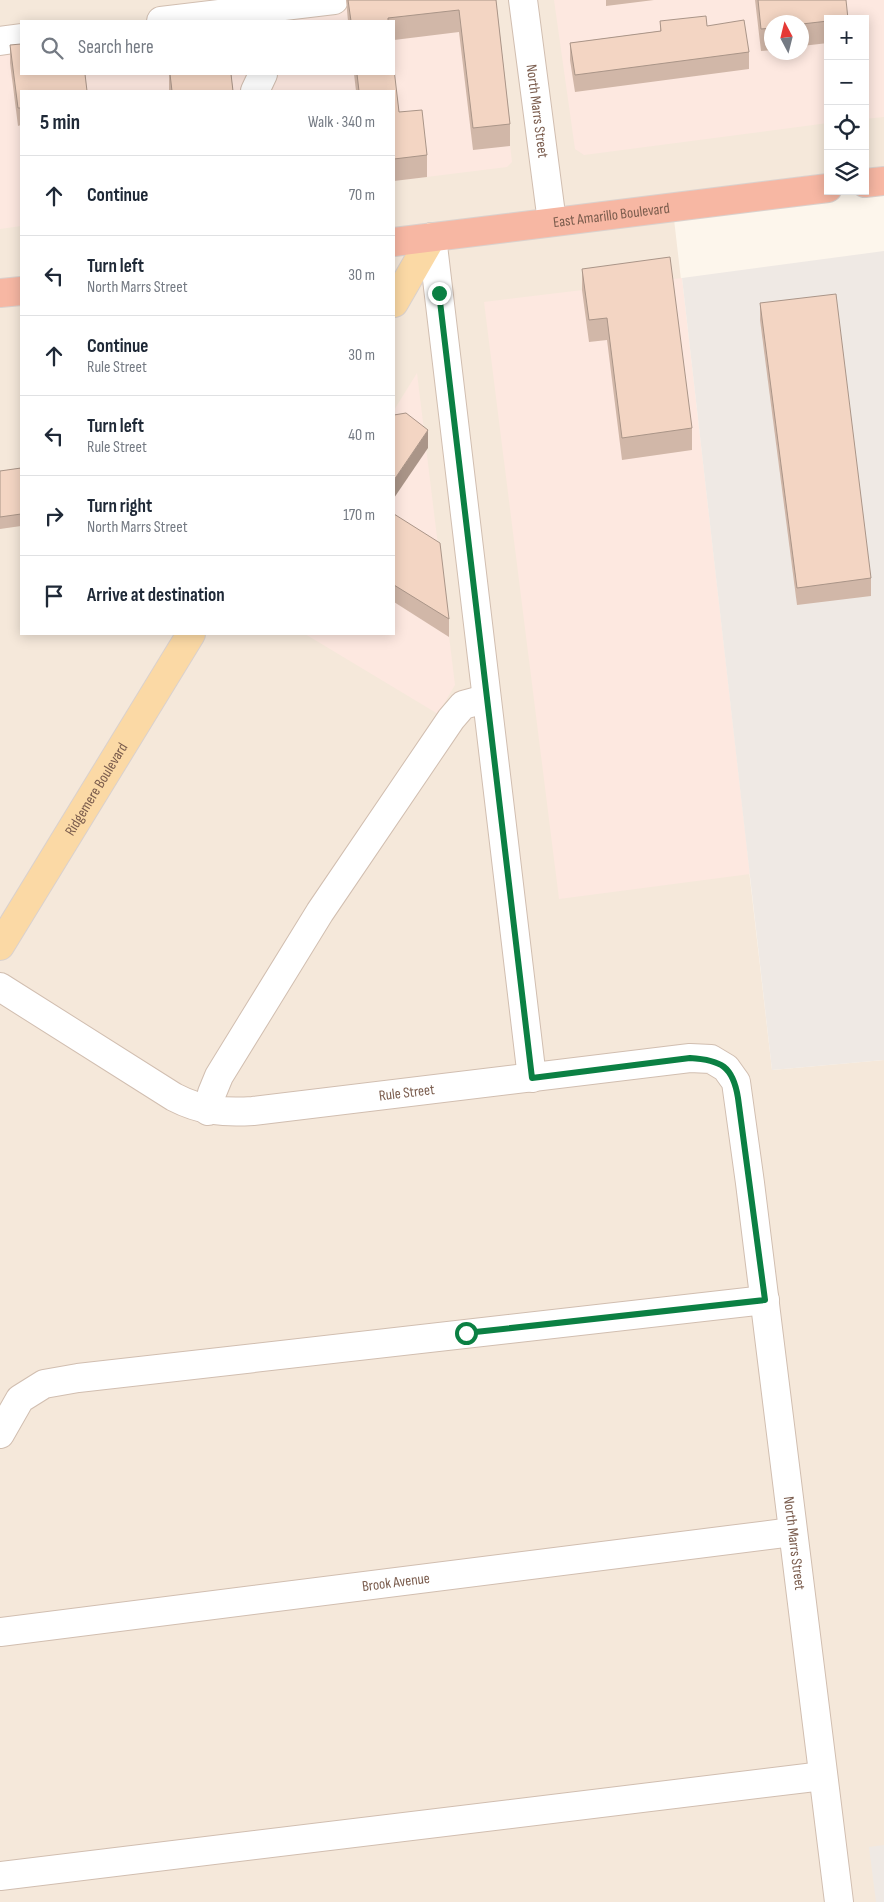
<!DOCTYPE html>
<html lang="en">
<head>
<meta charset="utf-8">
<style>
	body { margin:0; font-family:"Sofia Sans Condensed",sans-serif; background:#f6f6f7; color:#1f2937 }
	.controls { position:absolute; right:15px; top:15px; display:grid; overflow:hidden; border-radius:0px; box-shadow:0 2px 12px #0003 }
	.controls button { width:45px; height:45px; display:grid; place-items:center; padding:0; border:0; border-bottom:1px solid #e0e1e3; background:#fff; color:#1f2937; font:25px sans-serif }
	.compass { position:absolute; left:764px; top:15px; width:45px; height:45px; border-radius:50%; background:#fff; box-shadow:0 2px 12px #0003; rotate:353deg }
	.stop { position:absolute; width:15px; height:15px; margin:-11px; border:4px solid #0b8043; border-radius:50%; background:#fff }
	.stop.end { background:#0b8043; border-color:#fff; box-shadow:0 1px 5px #0008 }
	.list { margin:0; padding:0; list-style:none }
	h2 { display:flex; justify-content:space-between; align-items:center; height:65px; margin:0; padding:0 20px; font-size:21px }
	h2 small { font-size:16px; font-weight:400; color:#747a83 }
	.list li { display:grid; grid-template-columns:32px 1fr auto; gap:15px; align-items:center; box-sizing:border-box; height:80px; padding:0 20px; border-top:1px solid #e0e1e3 }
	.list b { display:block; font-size:19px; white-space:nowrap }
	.list p { margin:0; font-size:16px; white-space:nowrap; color:#747a83 }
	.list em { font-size:16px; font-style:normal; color:#747a83 }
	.icon { flex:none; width:28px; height:28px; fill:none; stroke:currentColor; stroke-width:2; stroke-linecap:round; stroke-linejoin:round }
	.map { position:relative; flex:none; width:884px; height:1902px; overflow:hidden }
	.search { position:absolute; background:#fff; box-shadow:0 2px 12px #0003; left:20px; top:20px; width:375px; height:55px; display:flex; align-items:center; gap:12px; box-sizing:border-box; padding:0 18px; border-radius:0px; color:#747a83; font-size:19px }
	.panel { position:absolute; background:#fff; box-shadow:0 2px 12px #0003; left:20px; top:90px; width:375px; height:545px; border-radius:0px }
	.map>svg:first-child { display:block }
	.residential { fill:#f5e8da; fill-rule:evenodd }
	.commercial { fill:#fde8e0; fill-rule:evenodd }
	.industrial { fill:#efe9e4 }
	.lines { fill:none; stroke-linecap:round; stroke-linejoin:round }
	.minor-casing { stroke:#d1beb0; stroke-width:30 }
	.major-casing { stroke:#dad1cd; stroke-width:30 }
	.highway-casing { stroke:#dad1cd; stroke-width:30 }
	.minor { stroke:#fff; stroke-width:28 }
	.major { stroke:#fbd9a5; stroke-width:28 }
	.highway { stroke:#f7b7a3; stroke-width:28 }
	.wall { fill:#d1b7a8 }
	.shaded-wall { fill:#aa9588 }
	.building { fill:#f3d5c3; stroke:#aa9588 }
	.route { stroke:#0b8043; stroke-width:6 }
	.labels { text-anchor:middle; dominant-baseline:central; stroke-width:4; stroke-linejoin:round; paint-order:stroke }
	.street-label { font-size:15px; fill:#7a5c4d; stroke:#fffaf3 }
</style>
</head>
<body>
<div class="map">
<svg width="884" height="1902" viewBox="0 0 884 1902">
	<rect width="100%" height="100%" fill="#fdf6ec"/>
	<path class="residential" d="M0,0H884V166L865,168V19H828V173L671,193L772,1070L884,1060V1902H0ZM21,21H394V74H21ZM772,22H802V52H772ZM21,91H394V634H21Z"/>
	<g class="commercial">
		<polygon points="493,0 512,162 507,167 394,181 394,91 21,91 21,226 0,229 0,53 21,50 21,74 394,74 394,21 246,21 346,9"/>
		<path d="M554,0H884V117L865,119V19H828V123L584,155L575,149ZM772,22H802V52H772Z"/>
		<polygon points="682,278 750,874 559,899 484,302"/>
		<polygon points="417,373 455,685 438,714 305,634 394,634 394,410"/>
	</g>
	<g class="industrial">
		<polygon points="884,251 884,1060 772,1070 682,278"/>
		<polygon points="884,1845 884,1902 876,1902 869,1847"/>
	</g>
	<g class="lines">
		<g class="minor-casing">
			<g id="minor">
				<path id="s1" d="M523,0L552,222"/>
				<polyline points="161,21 334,0"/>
				<polyline points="0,41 21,38"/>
				<polyline points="255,91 263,74"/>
				<polyline points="432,237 532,1078"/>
				<path id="s2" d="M0,987L174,1097C201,1111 224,1113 253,1111L690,1058L711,1059L726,1068L736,1082L750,1183L839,1902"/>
				<polyline points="208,1111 212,1093 219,1076 320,912 451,719 463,705 485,699"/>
				<polyline points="0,1434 20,1399 44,1384 78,1378 765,1300"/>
				<path id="s3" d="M0,1632L792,1532"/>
				<polyline points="0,1876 823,1776"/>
			</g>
		</g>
		<g class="major-casing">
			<g id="major">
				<polyline points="394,303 432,237"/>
				<path id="s4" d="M0,946L191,634"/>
			</g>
		</g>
		<g class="highway-casing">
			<g id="highway">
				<polyline points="865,183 884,181"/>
				<path id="s5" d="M394,242L828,188"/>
				<polyline points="0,293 21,291"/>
			</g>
		</g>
		<use href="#minor" class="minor"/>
		<use href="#major" class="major"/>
		<use href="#highway" class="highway"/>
	</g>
	<g class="wall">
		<polygon points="346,0 496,0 510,124 510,146 473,150 459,32 394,40 394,21 348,21"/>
		<polygon points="606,0 654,0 606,6"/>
		<polygon points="755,0 846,0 828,19 828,43 802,46 802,22 772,22 772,50 761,51"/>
		<polygon points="660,21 707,26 749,52 749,69 575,92 570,60 570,43 660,31"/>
		<polygon points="10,45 21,91 21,125 18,126 10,63"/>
		<polygon points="169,74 231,74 233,91 169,91"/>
		<polygon points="354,74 394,74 399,112 427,155 427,177 394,181 394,91 356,91"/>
		<polygon points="582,269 692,428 692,450 622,460 607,340 589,342 582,290"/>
		<polygon points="760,303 871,578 871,596 797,605 760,320"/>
		<polygon points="21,468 21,526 0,529 0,471"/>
		<polygon points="394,514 449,619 449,637 394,602"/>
	</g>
	<polygon class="shaded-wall" points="428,430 428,448 394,498 394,480"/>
	<g class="building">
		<polygon points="348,0 496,0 510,124 473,128 459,10 388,18 388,21 351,21"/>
		<polygon points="758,0 846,0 848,19 828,19 828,21 802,24 802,22 772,22 772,28 761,29"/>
		<polygon points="706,16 707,26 744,20 749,52 575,75 570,43 661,31 660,21"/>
		<polygon points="21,44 21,74 85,74 87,91 21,91 21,108 18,108 10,45"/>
		<polygon points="394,69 399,112 422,110 427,155 394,159 394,91 359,91 357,74 394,74"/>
		<polygon points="170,74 231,74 233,91 172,91"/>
		<polygon points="670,257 692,428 622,438 607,318 589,320 582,269"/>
		<polygon points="836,294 871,578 797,588 760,303"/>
		<polygon points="406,413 428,430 394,480 394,415"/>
		<polygon points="21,468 21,514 0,517 0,471"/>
		<polygon points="394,514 440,543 449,619 394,585"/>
	</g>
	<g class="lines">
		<path class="route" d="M439,293L532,1078L690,1058C721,1060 733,1066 738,1098L765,1300L466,1333"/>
	</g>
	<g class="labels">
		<g class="street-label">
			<text stroke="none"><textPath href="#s1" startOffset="112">North Marrs Street</textPath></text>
			<text stroke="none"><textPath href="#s5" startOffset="219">East Amarillo Boulevard</textPath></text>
			<text stroke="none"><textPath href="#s4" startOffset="184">Ridgemere Boulevard</textPath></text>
			<text stroke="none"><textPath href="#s2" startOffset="442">Rule Street</textPath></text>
			<text stroke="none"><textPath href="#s2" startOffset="1248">North Marrs Street</textPath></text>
			<text stroke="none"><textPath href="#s3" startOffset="399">Brook Avenue</textPath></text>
		</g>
	</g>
</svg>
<div class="controls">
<button>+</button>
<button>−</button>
<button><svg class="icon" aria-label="locate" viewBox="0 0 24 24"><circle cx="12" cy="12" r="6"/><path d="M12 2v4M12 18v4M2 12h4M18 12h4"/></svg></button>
<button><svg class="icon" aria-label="layers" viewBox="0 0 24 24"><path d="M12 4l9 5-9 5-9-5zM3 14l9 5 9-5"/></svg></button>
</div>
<svg class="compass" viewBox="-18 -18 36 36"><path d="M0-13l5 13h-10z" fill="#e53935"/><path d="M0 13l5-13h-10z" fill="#747a83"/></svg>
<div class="stop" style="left:466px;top:1333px"></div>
<div class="stop end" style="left:439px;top:293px"></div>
<div class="search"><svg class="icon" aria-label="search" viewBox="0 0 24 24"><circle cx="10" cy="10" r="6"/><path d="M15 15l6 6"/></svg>Search here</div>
<section class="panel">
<h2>5 min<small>Walk · 340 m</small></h2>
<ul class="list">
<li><svg class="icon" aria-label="ahead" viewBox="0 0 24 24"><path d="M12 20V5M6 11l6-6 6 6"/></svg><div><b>Continue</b></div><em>70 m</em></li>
<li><svg class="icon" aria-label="left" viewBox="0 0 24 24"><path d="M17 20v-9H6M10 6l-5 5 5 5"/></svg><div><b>Turn left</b><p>North Marrs Street</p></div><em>30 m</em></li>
<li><svg class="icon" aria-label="ahead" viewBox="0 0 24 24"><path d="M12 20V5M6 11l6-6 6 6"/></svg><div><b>Continue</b><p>Rule Street</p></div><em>30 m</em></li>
<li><svg class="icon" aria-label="left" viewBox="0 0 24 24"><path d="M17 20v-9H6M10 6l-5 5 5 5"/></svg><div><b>Turn left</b><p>Rule Street</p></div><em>40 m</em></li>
<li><svg class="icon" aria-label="right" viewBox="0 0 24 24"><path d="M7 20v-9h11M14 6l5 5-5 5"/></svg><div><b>Turn right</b><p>North Marrs Street</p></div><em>170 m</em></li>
<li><svg class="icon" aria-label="arrive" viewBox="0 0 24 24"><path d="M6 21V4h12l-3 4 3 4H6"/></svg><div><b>Arrive at destination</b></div></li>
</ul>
</section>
</div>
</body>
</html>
